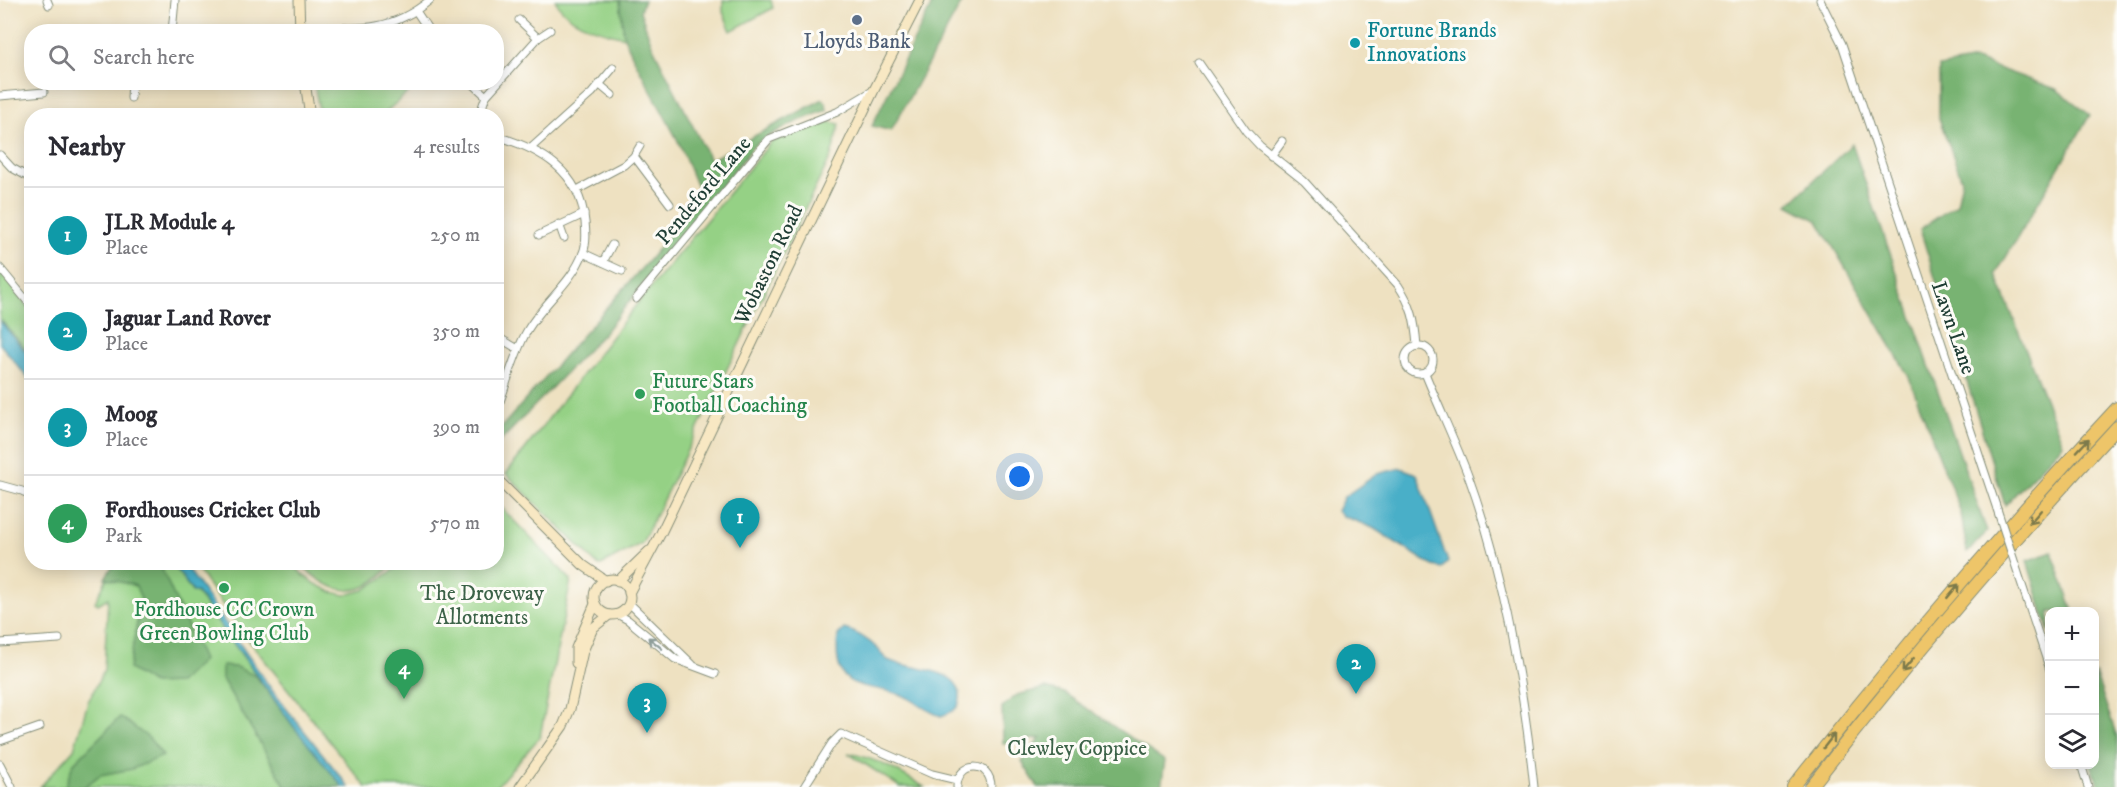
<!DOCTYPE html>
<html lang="en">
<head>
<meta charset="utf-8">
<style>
	body { margin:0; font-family:"IM FELL DW Pica",serif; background:#f2f2f3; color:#2b2b33 }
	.controls { position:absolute; right:18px; bottom:18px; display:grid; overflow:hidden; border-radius:12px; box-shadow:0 3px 15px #0003 }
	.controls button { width:54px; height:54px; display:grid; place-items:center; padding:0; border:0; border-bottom:2px solid #e1e1e2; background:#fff; color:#2b2b33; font:30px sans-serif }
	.you { position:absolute; left:1020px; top:477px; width:21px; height:21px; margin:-15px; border:4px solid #fff; border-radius:50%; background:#1a73e8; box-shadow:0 0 0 9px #1a73e833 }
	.badge { display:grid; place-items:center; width:39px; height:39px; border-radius:50%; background:#b5179e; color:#fff; font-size:20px; font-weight:700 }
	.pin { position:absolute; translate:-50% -50px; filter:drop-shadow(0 2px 3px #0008) }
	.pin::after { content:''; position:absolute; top:32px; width:21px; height:18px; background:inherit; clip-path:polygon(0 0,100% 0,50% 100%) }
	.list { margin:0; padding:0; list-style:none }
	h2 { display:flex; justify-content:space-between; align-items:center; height:78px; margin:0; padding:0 24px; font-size:26px }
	h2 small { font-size:20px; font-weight:400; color:#7c7c81 }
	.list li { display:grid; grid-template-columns:39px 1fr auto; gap:18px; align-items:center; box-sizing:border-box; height:96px; padding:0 24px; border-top:2px solid #e1e1e2 }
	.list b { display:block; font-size:22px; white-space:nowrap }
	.list p { margin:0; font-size:20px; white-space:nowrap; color:#7c7c81 }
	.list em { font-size:20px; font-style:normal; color:#7c7c81 }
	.icon { flex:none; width:33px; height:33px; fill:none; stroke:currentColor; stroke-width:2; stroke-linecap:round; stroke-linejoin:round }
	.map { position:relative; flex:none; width:2117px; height:787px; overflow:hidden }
	.search { position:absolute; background:#fff; box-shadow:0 3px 15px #0003; left:24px; top:24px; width:480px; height:66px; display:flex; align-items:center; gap:15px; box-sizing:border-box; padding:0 21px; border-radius:24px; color:#7c7c81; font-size:22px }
	.panel { position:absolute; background:#fff; box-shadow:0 3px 15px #0003; left:24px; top:108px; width:480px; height:462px; border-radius:24px }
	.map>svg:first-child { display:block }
	.green { fill:#95d185; stroke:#5a875c; stroke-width:1.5 }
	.forest { fill:#78b372; stroke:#4c7853; stroke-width:1.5 }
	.water { fill:#49afc8; stroke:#34767e; stroke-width:1.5 }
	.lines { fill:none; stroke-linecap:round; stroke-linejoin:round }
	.street-casing { stroke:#868f7a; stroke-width:9 }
	.secondary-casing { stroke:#868f7a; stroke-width:11 }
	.highway-casing { stroke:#868f7a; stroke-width:14 }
	.street { stroke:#fff; stroke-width:7 }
	.secondary { stroke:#f8e8c3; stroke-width:9 }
	.highway { stroke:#eec569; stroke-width:12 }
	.street-bridge-casing { stroke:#868f7a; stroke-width:9; stroke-linecap:butt }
	.street-bridge { stroke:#fff; stroke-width:7 }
	.oneway { stroke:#7c7a4c }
	.oneway2 { stroke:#8f9e9a }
	.service-dot { fill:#5c6f8a; stroke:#fdfcf7; stroke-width:2 }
	.culture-dot { fill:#0f9aa8; stroke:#fdfcf7; stroke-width:2 }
	.leisure-dot { fill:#2e9e5b; stroke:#fdfcf7; stroke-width:2 }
	.labels { text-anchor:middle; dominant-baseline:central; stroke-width:6; stroke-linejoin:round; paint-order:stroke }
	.culture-label { font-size:21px; fill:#0d838f; stroke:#fdfcf7; text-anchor:start }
	.service-label { font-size:21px; fill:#4e5e75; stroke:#fdfcf7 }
	.street-label { font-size:21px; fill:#1f3d34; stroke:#fdfcf7 }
	.leisure-label { font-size:21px; fill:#27864d; stroke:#fdfcf7; text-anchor:start }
	.park-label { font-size:21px; fill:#3c6248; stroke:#fdfcf7 }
</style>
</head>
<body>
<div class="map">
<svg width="2117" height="787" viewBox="0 0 2117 787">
	<rect width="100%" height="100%" fill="#fdfcf7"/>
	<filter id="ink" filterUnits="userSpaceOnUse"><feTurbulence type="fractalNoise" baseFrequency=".0167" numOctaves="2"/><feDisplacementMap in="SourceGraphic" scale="12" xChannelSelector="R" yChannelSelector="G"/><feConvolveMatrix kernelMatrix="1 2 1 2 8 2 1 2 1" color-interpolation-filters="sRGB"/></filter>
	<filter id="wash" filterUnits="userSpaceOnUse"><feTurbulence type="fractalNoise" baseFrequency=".008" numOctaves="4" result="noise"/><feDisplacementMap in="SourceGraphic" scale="24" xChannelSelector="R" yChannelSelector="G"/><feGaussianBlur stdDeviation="1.35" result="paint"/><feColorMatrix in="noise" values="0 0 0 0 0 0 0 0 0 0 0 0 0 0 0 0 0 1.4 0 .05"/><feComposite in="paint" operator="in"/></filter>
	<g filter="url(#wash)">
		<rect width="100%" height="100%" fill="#eee1c1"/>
		<g class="green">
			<path d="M555,0H620L624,37C599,30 568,25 555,0Z"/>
			<polygon points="723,0 771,0 773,8 731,31 723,12"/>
			<polygon points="314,83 314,82 419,83 381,116 320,115"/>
			<polygon points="830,122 840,124 831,156 642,543 599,566 506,474 636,305 772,141"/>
			<polygon points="0,271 31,311 31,355 0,319"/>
			<polygon points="497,503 571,580 540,737 496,787 366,787 242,632 193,563 292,563 303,575 316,584 332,592 345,595 364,590 404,563 496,562"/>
			<polygon points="115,562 172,563 192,592 196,592 294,727 343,787 40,787 74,749 88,702 104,670 108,598 98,604 95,602"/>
			<path d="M300,563H395C386,570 376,581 366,586C340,598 317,581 300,563Z"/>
			<path d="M848,753C876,758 900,772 924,787H900Z"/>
		</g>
		<g class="forest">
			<path d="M620,0H644L640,11L652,45L710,160L823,99L826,103L827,110C801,120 776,129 754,146L604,333L497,445V432L648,261L701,197L678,141L635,61L624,37Z"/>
			<polygon points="934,0 963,0 891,131 872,126"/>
			<polygon points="1975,60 2056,89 2090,115 1996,274 2063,444 2005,505 1920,229 1957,204 1962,180 1939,118 1939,67"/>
			<polygon points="1852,144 1987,532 1967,552 1961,513 1908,375 1818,221 1788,205"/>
			<polygon points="2052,552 2073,611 2050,612 2049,632 2027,561"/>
			<polygon points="115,562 159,563 203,660 179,683 153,684 129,669 141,599 136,586 105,578"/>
			<polygon points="222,666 236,667 256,676 294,727 343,787 286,787 222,679"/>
			<polygon points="2095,673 2117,737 2117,787 2099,787 2091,765 2094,764"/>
			<polygon points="1045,688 1064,693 1165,761 1161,787 1038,787 1022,762 1040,738 1003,744 1002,707 1017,695"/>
			<polygon points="120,717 149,738 163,756 132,769 100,775 84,787 65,787 73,764"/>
		</g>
		<g class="water">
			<polygon points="0,321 31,358 31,382 0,344"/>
			<polygon points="1401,468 1417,474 1448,562 1442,568 1433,566 1373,528 1343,516 1337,511 1344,497 1377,474"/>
			<polygon points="172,563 184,563 274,693 349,787 343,787 294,727 197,592 193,592"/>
			<path d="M844,629C858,632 869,640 879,650C882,654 884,658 888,660C907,670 963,666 960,699C959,710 950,713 941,716C928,713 917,701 904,696C864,681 831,696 838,635Z"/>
		</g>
	</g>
	<g filter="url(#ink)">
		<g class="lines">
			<g class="street-casing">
				<g id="street">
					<polyline points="47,0 49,5"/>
					<polyline points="1820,0 1842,44 1997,509"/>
					<polyline points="416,11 430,32"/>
					<polyline points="519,20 538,38"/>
					<path d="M300,26C353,28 386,36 430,0"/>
					<polyline points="172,32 175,0"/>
					<path d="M1199,63L1246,131L1260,146L1304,181L1398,285C1412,306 1415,320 1417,346"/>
					<polyline points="471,82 486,96"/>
					<polyline points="600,85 612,95"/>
					<polyline points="0,96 44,92"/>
					<polyline points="131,98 132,82"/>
					<polyline points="479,116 486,96 538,38 550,30"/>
					<path d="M496,136C541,149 580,171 585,222C586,232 587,243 583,253C572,283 543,303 527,331C513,355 507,385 496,412"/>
					<polyline points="531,148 592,93 613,68"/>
					<polyline points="0,155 12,168 32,179"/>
					<polyline points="634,156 640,146"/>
					<polyline points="1271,156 1282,141"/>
					<polyline points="577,190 624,165 634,156 670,204"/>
					<polyline points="559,224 564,238"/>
					<polyline points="539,235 584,214"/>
					<polyline points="583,253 622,271"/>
					<polyline points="603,262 612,245"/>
					<polyline points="0,268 32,307"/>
					<polyline points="636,299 769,139 837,112 874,90"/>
					<polyline points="496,336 518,349"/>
					<circle cx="1419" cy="360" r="14"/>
					<path d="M1425,373C1439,408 1456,443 1469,478C1505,577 1523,683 1534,787"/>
					<polyline points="0,485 22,491 32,496"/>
					<polyline points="2020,579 2050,670"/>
					<polyline points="629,603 692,664"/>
					<polyline points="617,614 628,620 675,659 715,674"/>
					<polyline points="0,643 59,639"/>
					<polyline points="0,741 40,727"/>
					<polyline points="0,764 12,787"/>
					<polyline points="2081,764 2088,787"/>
					<polyline points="804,787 832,743 841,734 932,774 957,780"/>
					<path d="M957,787C957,761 991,760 991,787"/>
				</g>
			</g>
			<g class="secondary-casing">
				<g id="secondary">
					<polyline points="299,0 300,32"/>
					<polyline points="305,82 310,116"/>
					<polyline points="496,478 583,565 606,581"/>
					<circle cx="612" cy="597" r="18"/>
					<polyline points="618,581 649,551"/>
					<polyline points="629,593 661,533 874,90 920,0"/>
					<polyline points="576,663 576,648 595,604"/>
					<polyline points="520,787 563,726 570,709 583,651 593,628 609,615"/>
				</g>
			</g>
			<g class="highway-casing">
				<g id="highway">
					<path d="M1793,787C1896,656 2003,530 2117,408"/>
					<path d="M1811,787C1907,662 2010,543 2117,427"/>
				</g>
			</g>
			<use href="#street" class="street"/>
			<use href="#secondary" class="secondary"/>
			<use href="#highway" class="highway"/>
			<g class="street-bridge-casing">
				<polyline id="street-bridge" points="1997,509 2020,579"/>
			</g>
			<use href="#street-bridge" class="street-bridge"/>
		</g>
		<defs><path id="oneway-shaft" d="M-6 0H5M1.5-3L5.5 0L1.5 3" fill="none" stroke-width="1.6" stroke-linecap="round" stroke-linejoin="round" transform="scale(1.5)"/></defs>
		<g class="oneway">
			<use href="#oneway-shaft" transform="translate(2083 445) rotate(-47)"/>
			<use href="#oneway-shaft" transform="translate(2035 517) rotate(131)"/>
			<use href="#oneway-shaft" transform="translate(1953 591) rotate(-50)"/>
			<use href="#oneway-shaft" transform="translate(1908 665) rotate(130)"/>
			<use href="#oneway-shaft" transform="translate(1829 741) rotate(-52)"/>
		</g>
		<use class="oneway2" href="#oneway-shaft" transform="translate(655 643) rotate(-141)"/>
	</g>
	<circle class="service-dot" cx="857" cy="20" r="6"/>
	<circle class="culture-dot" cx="1355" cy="43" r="6"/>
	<g class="leisure-dot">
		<circle cx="640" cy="394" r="6"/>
		<circle cx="224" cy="588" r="6"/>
	</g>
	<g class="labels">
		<g class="culture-label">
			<text x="1367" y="31">Fortune Brands<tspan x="1367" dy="24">Innovations</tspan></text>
		</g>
		<g class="service-label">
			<text x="857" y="42">Lloyds Bank</text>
		</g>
		<g class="street-label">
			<text transform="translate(704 191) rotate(-50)">Pendeford Lane</text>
			<text transform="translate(769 265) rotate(-64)">Wobaston Road</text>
			<text transform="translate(1953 328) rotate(71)">Lawn Lane</text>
		</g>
		<g class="leisure-label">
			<text x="652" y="382">Future Stars<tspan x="652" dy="24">Football Coaching</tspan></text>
			<text x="224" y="610" text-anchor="middle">Fordhouse CC Crown<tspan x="224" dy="24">Green Bowling Club</tspan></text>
		</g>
		<g class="park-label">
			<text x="482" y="594">The Droveway<tspan x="482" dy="24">Allotments</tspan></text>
			<text x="1077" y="749">Clewley Coppice</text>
		</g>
	</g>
</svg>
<div class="controls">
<button>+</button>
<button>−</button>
<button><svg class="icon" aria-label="layers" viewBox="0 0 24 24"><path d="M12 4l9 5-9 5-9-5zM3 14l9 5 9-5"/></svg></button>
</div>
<div class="you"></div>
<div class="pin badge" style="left:740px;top:548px;background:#0f9aa8">1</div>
<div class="pin badge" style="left:1356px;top:694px;background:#0f9aa8">2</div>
<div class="pin badge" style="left:647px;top:733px;background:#0f9aa8">3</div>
<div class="pin badge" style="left:404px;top:699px;background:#2e9e5b">4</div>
<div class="search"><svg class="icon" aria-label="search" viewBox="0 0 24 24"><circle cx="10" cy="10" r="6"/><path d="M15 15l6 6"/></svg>Search here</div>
<section class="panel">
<h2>Nearby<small>4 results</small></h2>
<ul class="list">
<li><span class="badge" style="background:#0f9aa8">1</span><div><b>JLR Module 4</b><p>Place</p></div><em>250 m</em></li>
<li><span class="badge" style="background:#0f9aa8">2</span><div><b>Jaguar Land Rover</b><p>Place</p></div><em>350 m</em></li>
<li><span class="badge" style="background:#0f9aa8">3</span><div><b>Moog</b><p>Place</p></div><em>390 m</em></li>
<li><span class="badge" style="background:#2e9e5b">4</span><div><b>Fordhouses Cricket Club</b><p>Park</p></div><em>570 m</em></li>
</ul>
</section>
</div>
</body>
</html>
